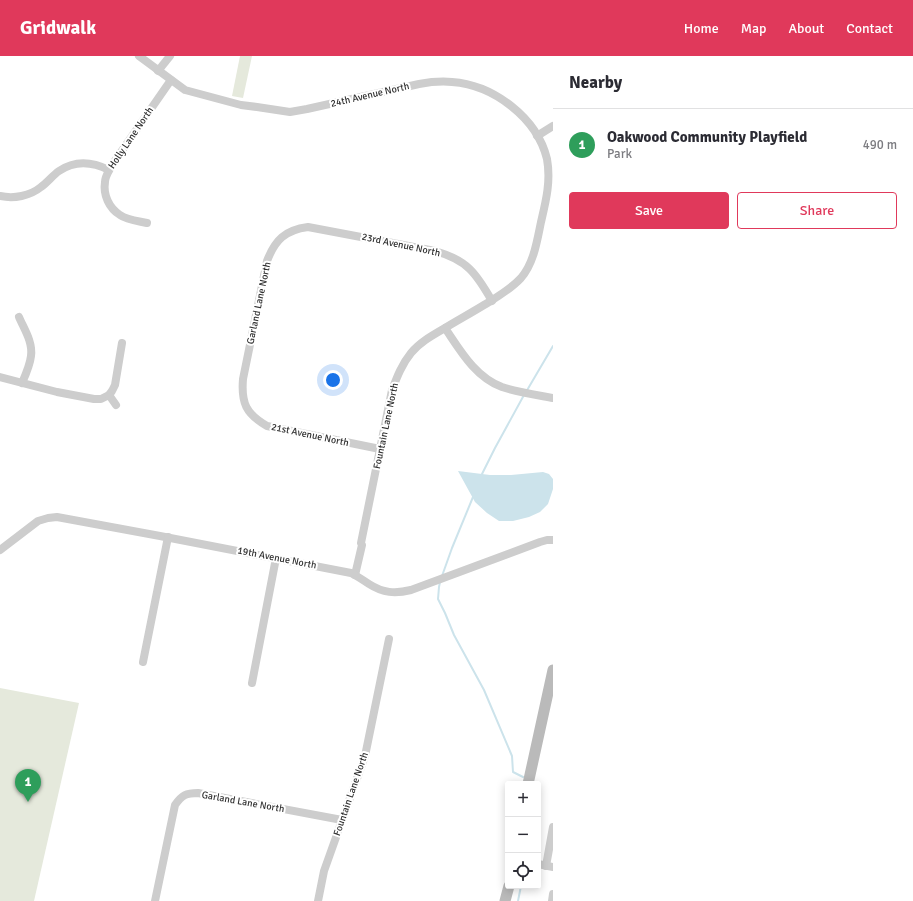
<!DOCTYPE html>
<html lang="en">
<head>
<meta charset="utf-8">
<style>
	body { margin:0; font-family:Signika,sans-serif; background:#f7f7f7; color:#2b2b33 }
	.controls { position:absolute; right:12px; bottom:12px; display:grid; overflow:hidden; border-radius:4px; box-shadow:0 2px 10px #0003 }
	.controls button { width:36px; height:36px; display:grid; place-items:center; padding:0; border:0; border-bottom:1px solid #e1e1e2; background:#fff; color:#2b2b33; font:20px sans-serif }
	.you { position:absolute; left:333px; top:324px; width:14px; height:14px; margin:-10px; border:3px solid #fff; border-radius:50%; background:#1a73e8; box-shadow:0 0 0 6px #1a73e833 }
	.badge { display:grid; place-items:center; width:26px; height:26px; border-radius:50%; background:#e0395b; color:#fff; font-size:13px; font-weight:700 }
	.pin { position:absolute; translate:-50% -33px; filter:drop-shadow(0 1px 2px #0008) }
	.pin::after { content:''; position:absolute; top:21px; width:14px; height:12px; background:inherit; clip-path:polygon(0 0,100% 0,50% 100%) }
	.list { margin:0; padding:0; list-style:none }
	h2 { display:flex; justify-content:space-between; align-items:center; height:52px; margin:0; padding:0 16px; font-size:17px }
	h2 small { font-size:13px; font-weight:400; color:#7c7c81 }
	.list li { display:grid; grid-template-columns:26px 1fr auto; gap:12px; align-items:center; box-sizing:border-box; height:72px; padding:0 16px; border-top:1px solid #e1e1e2 }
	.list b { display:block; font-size:15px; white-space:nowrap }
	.list p { margin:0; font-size:13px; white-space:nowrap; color:#7c7c81 }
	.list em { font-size:13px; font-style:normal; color:#7c7c81 }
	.actions { display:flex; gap:8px; padding:12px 16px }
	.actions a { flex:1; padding:9px 0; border:1px solid #e0395b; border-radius:4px; text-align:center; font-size:14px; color:#e0395b }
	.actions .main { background:#e0395b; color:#fff }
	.icon { flex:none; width:22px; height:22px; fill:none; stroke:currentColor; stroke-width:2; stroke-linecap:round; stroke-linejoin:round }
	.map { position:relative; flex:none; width:553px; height:845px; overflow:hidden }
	header { display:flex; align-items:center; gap:24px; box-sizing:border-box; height:56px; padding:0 20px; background:#e0395b; color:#fff }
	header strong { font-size:19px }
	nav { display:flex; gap:22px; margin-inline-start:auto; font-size:14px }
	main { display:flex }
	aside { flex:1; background:#fff }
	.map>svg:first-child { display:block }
	.green { fill:#e5e9dc }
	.water { fill:#cce3eb }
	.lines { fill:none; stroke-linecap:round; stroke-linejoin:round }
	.stream { stroke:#cce3eb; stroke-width:2 }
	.street { stroke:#cdcdcd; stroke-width:8 }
	.secondary { stroke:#bababa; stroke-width:11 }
	.labels { text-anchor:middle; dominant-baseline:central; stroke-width:4; stroke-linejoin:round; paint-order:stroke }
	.street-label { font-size:10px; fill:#303030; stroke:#fff }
</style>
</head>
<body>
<header>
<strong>Gridwalk</strong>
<nav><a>Home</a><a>Map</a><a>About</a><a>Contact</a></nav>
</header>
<main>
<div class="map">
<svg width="553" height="845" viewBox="0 0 553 845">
	<rect width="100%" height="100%" fill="#fff"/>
	<g class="green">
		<polygon points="240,0 252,0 243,42 232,40"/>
		<polygon points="0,632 79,647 34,845 0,845"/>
	</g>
	<polygon class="water" points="458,415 490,419 511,419 543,416 549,418 553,423 553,433 548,448 540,456 529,461 513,465 499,465 487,457 475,446"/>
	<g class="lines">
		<g class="stream">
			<polyline points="526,336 553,290"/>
			<polyline points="482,418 495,392 524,339"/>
			<polyline points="442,520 452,492 473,441"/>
			<polyline points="440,526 439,531 438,543 445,557 454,579 484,634 512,700 513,716 523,721"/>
			<polyline points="518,845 521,830"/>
		</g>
		<g class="street">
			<path d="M139,0L185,34L241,49L257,51L290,56L307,53L419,28C430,26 441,25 452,26C494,29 537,62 547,103C551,125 546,145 541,166C537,185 534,207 521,222C510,234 497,241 484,249C471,257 458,264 445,272C433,279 420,286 411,297C402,308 397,321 392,334L361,487L362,489L355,519"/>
			<polyline points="158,15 170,0"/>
			<polyline points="537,80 553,70"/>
			<path d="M0,140C14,143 30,140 41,131C48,126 53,119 59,115C75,104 93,106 109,114"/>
			<path d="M147,167C138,165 127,164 120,159C109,152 103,139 105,126C105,120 109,115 112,109L164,34L171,24"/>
			<path d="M19,261C24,273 33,286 31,300C30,309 26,318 22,327"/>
			<path d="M445,272C460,294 475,321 502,331C517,336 537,339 553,342"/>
			<polyline points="0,321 57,336 94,343 101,343 109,339 112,335 115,329 122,287"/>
			<polyline points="109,339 116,349"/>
			<path d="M380,393L267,370C246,358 241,347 243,323L267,205C275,184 285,174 308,171L435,195C467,204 476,217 492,245"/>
			<path d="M0,494L38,465L48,462L57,461L160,480L351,517C357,520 363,524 369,528C383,537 395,538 411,534L540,486L547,484H553"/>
			<polyline points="143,606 168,481"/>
			<polyline points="252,627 276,502"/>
			<polyline points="538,808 553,811"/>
			<polyline points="546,810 553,771"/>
			<path d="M155,845L175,749C182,739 186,737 198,737L342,764"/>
			<polyline points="318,845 324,815 365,700 389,583"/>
			<polyline points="552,845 553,838"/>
		</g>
		<g class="secondary">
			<polyline points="528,728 553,614"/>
			<polyline points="505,845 509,830"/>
		</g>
	</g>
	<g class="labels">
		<g class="street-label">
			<text transform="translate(370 39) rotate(-13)">24th Avenue North</text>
			<text transform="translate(131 82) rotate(-56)">Holly Lane North</text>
			<text transform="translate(401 189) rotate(12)">23rd Avenue North</text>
			<text transform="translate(259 247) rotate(-78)">Garland Lane North</text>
			<text transform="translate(386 370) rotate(-78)">Fountain Lane North</text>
			<text transform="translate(310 379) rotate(12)">21st Avenue North</text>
			<text transform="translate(277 502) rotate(11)">19th Avenue North</text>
			<text transform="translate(351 738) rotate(-71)">Fountain Lane North</text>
			<text transform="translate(243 746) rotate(10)">Garland Lane North</text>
		</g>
	</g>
</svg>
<div class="controls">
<button>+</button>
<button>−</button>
<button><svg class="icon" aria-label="locate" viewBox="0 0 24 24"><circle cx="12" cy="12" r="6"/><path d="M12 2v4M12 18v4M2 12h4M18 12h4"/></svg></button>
</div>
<div class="you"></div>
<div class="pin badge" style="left:28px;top:746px;background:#2e9e5b">1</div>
</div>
<aside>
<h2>Nearby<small></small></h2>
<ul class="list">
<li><span class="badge" style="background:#2e9e5b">1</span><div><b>Oakwood Community Playfield</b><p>Park</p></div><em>490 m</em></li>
</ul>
<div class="actions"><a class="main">Save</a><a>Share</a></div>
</aside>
</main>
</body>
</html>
